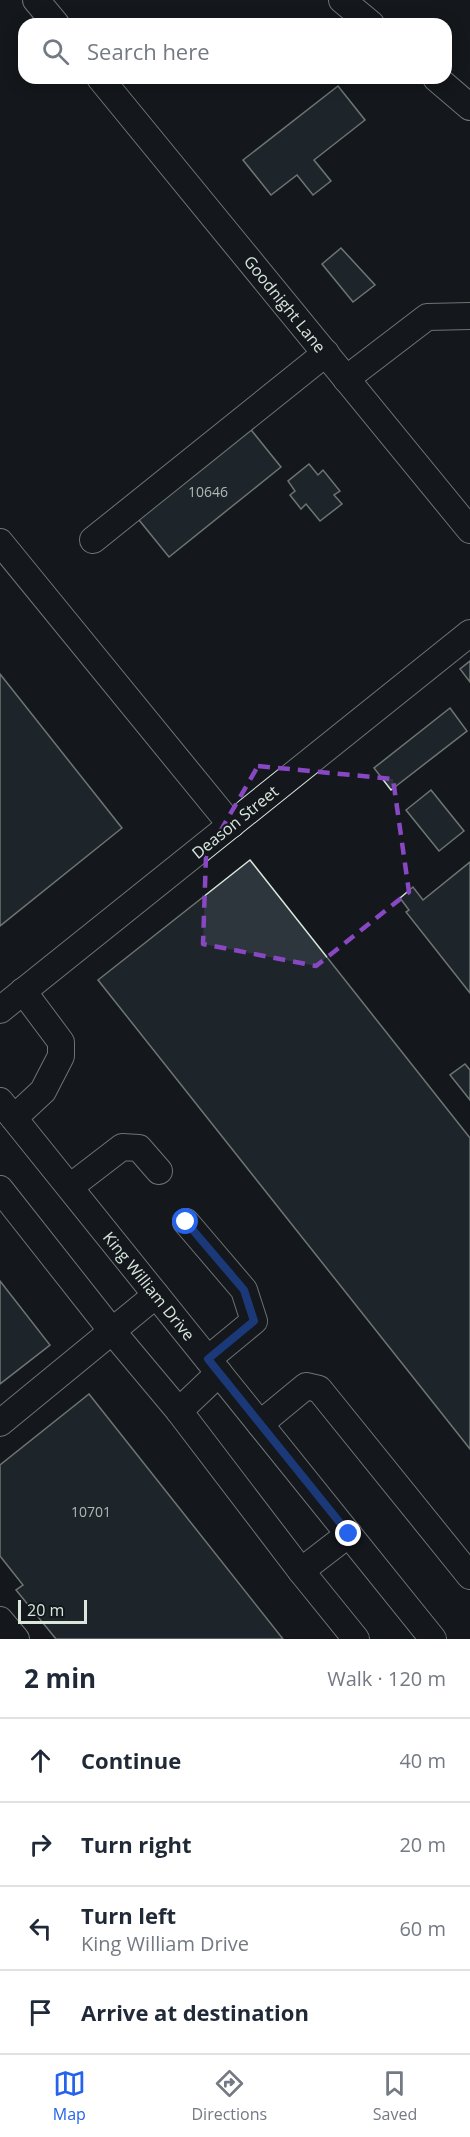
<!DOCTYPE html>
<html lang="en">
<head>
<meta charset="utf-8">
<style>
	body { margin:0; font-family:"Open Sans",sans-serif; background:#f2f2f3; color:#1f2937 }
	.scale { position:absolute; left:18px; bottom:15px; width:69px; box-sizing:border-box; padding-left:6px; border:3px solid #d8e6dc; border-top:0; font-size:16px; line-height:21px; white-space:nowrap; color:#d8e6dc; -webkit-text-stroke:4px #14181c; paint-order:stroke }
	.stop { position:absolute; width:18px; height:18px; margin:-14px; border:4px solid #2563eb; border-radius:50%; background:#fff }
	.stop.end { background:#2563eb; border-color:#fff; box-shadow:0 2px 6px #0008 }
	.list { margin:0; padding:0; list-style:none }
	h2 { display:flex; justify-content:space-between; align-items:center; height:78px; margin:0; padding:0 24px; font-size:26px }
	h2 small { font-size:20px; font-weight:400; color:#747a83 }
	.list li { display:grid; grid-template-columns:39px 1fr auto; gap:18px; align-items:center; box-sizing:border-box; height:84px; padding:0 24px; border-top:2px solid #e0e1e3 }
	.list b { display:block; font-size:22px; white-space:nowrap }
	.list p { margin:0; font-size:20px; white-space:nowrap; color:#747a83 }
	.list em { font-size:20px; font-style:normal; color:#747a83 }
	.icon { flex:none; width:33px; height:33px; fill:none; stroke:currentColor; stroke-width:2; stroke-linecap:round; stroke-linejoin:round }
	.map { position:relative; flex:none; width:470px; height:1639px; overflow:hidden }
	.search { position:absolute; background:#fff; box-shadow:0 3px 15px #0003; left:18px; right:18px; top:18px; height:66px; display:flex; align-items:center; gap:15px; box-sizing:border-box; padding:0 21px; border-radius:18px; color:#747a83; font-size:22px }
	.sheet { height:414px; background:#fff }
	nav { display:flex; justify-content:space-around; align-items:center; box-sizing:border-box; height:84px; border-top:2px solid #e0e1e3; background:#fff; font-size:16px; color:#747a83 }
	nav a { display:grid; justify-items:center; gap:3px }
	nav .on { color:#2563eb }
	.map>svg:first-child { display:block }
	.building { fill:#2c363c; stroke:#d8e6dc; stroke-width:1.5 }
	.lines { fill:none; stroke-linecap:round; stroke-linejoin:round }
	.minor-casing { stroke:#d8e6dc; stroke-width:28 }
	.minor { stroke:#14181c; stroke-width:26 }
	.route { stroke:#2563eb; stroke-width:8 }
	.marked { fill:none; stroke:#8948c3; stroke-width:4.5; stroke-dasharray:12 8; stroke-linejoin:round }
	.labels { text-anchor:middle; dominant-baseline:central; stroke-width:4.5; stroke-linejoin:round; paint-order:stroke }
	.number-label { font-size:14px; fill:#adbab4 }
	.street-label { font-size:16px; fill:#d8e6dc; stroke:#14181c }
</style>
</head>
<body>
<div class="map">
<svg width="470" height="1639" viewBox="0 0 470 1639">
	<rect width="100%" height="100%" fill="#14181c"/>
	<g class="building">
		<polygon points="338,86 365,120 314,160 331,181 313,195 297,175 271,195 243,160"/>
		<polygon points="341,248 375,285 353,302 322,264"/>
		<polygon points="248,426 281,467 169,557 135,515"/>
		<polygon points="309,464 318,475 323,470 340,491 334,495 342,504 320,521 306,504 301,509 290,495 295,491 288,481"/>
		<polygon points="470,661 470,682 460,669"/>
		<polygon points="0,674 122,828 0,926"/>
		<polygon points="450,708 467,731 391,790 374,768"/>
		<polygon points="431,790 464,831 439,851 406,810"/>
		<polygon points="250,860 470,1138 470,1449 98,980"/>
		<polygon points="470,862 470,993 406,912 409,910 400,898 413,887 423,900"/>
		<polygon points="465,1064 470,1070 470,1100 450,1075"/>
		<polygon points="0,1281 50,1345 0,1384"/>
		<polygon points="89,1394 283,1639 56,1639 16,1590 23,1585 0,1556 0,1465"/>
	</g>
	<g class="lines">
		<g class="minor-casing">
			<g id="minor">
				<polyline points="36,0 56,24"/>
				<polyline points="342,0 371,24"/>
				<polyline points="100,78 470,530"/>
				<polyline points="436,78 470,107"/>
				<polyline points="346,379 427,317 470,316"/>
				<polyline points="93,540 326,353"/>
				<polyline points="0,542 231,825"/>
				<polyline points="0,1010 470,633"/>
				<polyline points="0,1101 433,1639"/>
				<polyline points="14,1118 43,1091 61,1056 61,1042 23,991"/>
				<polyline points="70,1187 122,1147 139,1148 159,1171"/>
				<polyline points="0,1189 112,1331 179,1411"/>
				<polyline points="186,1222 244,1290 254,1321 208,1359"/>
				<polyline points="219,1373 179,1411 301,1571 356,1639"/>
				<polyline points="0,1423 156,1295"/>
				<polyline points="260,1424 306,1386 319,1389 470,1576"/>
				<polyline points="301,1571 349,1534"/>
				<polyline points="0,1620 16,1639"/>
			</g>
		</g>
		<use href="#minor" class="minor"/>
	</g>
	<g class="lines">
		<polyline class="route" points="186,1222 244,1290 254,1321 208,1359 349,1534"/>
	</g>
	<path d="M0 0H470V1639H0ZM258,766L393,779L409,892L316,966L203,944L206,856Z" fill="#14181c" fill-opacity=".55" fill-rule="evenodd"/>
	<path class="marked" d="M258,766L393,779L409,892L316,966L203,944L206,856Z"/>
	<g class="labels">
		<g class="number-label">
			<text x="208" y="491">10646</text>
			<text x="91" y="1511">10701</text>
		</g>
		<g class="street-label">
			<text transform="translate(285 304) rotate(51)">Goodnight Lane</text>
			<text transform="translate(235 822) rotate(-39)">Deason Street</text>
			<text transform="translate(149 1286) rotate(51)">King William Drive</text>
		</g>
	</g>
</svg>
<div class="scale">20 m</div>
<div class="stop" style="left:186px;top:1222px"></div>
<div class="stop end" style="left:349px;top:1534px"></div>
<div class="search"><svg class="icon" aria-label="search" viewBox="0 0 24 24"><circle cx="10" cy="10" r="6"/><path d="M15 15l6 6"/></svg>Search here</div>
</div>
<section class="sheet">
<h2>2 min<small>Walk · 120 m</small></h2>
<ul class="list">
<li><svg class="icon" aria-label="ahead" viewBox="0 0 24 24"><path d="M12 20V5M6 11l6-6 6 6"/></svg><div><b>Continue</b></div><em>40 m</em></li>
<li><svg class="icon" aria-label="right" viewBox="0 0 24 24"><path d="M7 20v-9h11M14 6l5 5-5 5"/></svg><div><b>Turn right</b></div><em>20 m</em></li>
<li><svg class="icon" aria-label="left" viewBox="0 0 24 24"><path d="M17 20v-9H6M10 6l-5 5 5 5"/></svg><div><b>Turn left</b><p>King William Drive</p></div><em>60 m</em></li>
<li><svg class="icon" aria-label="arrive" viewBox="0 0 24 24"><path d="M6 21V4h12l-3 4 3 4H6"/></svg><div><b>Arrive at destination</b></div></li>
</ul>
</section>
<nav>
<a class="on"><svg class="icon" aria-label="map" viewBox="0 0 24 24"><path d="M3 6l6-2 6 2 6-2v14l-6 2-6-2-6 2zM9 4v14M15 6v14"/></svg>Map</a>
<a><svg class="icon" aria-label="directions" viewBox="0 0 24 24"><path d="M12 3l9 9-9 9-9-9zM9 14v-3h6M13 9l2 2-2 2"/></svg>Directions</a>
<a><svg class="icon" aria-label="saved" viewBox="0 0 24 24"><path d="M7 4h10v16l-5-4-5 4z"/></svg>Saved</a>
</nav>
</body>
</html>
